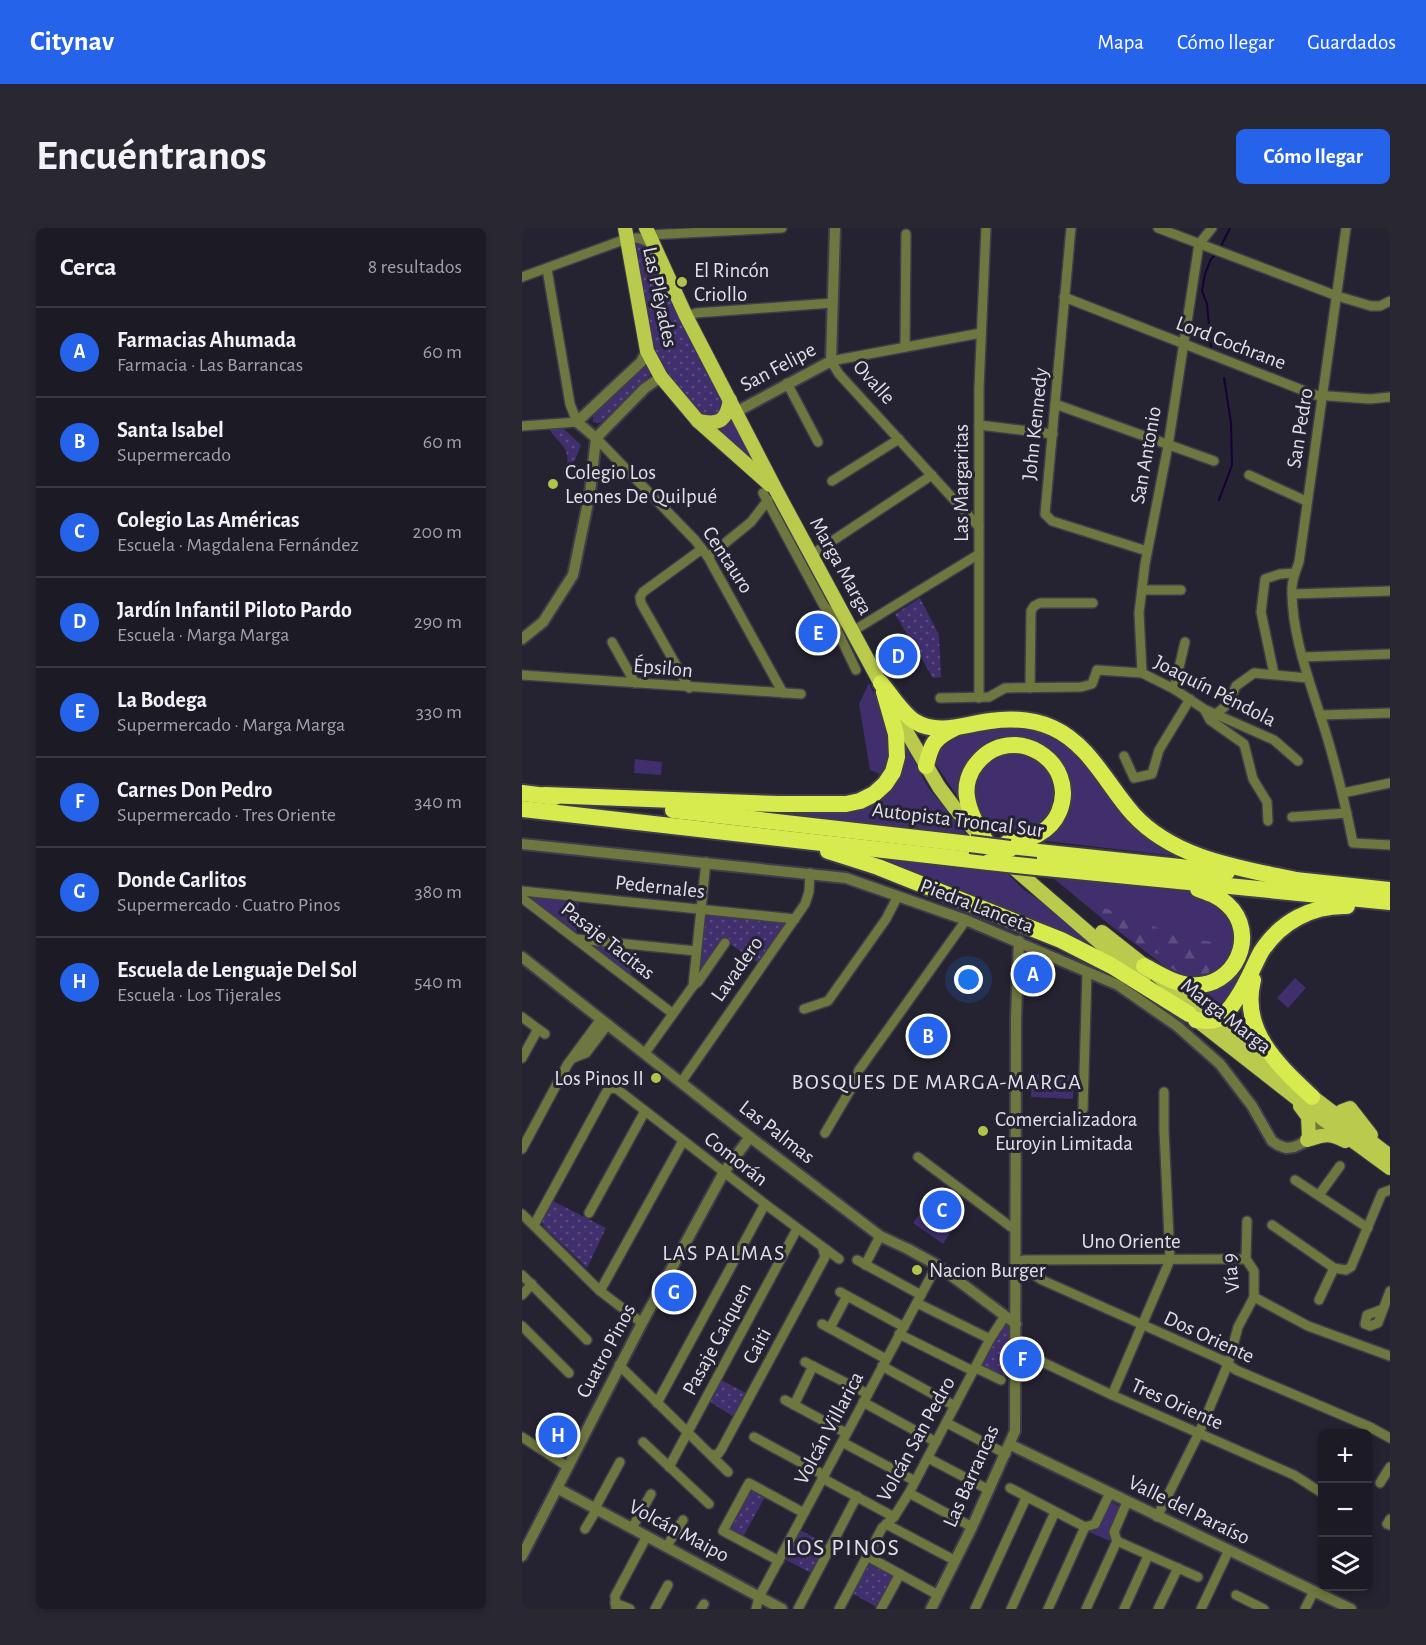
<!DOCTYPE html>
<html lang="es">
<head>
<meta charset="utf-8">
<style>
	body { margin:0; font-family:"Alegreya Sans",sans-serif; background:#292732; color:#f1f3f6 }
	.controls { position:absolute; right:18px; bottom:18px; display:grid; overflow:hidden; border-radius:9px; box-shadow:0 3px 9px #0003 }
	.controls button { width:54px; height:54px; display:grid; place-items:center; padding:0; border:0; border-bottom:2px solid #3a3842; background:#1c1a25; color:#f1f3f6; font:30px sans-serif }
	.you { position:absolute; left:447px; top:752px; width:21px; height:21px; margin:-15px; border:4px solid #fff; border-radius:50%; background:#1a73e8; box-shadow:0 0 0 9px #1a73e833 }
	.badge { display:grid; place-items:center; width:39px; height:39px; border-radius:50%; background:#2563eb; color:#fff; font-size:20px; font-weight:700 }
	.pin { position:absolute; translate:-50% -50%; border:3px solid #fff; box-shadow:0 2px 6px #0006 }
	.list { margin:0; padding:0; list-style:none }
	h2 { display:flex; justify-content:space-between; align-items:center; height:78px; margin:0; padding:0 24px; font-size:26px }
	h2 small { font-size:20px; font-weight:400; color:#a0a1a7 }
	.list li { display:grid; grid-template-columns:39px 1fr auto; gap:18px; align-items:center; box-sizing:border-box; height:90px; padding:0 24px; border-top:2px solid #3a3842 }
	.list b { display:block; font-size:22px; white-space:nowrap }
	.list p { margin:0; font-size:20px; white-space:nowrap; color:#a0a1a7 }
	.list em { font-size:20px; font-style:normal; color:#a0a1a7 }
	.icon { flex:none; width:33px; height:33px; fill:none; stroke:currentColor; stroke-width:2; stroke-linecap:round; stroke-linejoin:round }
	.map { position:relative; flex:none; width:868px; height:1381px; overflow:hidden; border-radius:9px }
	header { display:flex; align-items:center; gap:36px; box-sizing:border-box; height:84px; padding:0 30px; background:#2563eb; color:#fff }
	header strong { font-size:28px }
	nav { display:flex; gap:33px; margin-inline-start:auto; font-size:21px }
	.intro { display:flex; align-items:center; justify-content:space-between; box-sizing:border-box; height:144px; padding:0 36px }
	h1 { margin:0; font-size:42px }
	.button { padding:15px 27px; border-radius:9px; background:#2563eb; color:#fff; font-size:21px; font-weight:700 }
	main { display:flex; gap:36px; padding:0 36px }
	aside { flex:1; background:#1c1a25; border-radius:9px; box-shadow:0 3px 9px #0003 }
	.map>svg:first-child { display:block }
	.grass { fill:#402f6c }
	.forest { fill:url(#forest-firs) }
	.park { fill:url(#park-dots) }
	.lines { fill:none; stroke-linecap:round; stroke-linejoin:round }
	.stream { stroke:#150135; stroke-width:2 }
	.minor-casing { stroke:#3f3c4b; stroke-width:12 }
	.tertiary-casing { stroke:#3f3c4b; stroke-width:14 }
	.primary-casing { stroke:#3f3c4b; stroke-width:16 }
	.motorway-casing { stroke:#3f3c4b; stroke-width:20 }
	.minor { stroke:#6e773f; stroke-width:9 }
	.tertiary { stroke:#6e773f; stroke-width:10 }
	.primary { stroke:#b9ca4c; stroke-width:14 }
	.motorway { stroke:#d7eb4f; stroke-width:16 }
	.motorway-bridge-casing { stroke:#3f3c4b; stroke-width:20; stroke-linecap:butt }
	.motorway-bridge { stroke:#d7eb4f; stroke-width:16 }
	.poi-dot { fill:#b2c34c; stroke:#252231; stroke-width:2 }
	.labels { text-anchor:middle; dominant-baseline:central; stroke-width:6; stroke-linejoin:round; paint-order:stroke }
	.poi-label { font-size:21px; fill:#e1dfe9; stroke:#252231; text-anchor:start }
	.street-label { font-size:21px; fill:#e1dfe9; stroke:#252231 }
	.neighbourhood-label { font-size:22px; letter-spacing:1.5px; fill:#e1dfe9; stroke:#252231 }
	.quarter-label { font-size:24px; letter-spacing:1.5px; fill:#e1dfe9; stroke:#252231 }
</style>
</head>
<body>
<header>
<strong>Citynav</strong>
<nav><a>Mapa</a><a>Cómo llegar</a><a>Guardados</a></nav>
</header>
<div class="intro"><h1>Encuéntranos</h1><a class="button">Cómo llegar</a></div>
<main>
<aside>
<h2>Cerca<small>8 resultados</small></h2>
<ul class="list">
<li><span class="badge">A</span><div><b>Farmacias Ahumada</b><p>Farmacia · Las Barrancas</p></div><em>60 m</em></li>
<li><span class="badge">B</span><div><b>Santa Isabel</b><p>Supermercado</p></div><em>60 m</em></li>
<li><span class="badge">C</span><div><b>Colegio Las Américas</b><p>Escuela · Magdalena Fernández</p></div><em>200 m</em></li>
<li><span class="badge">D</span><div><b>Jardín Infantil Piloto Pardo</b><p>Escuela · Marga Marga</p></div><em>290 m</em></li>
<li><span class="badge">E</span><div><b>La Bodega</b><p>Supermercado · Marga Marga</p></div><em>330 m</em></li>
<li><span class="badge">F</span><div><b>Carnes Don Pedro</b><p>Supermercado · Tres Oriente</p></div><em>340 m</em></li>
<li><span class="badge">G</span><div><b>Donde Carlitos</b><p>Supermercado · Cuatro Pinos</p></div><em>380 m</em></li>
<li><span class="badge">H</span><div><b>Escuela de Lenguaje Del Sol</b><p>Escuela · Los Tijerales</p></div><em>540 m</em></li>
</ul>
</aside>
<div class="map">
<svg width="868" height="1381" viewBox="0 0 868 1381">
	<defs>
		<pattern id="forest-firs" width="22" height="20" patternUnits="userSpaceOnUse" patternTransform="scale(1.5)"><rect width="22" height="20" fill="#402f6c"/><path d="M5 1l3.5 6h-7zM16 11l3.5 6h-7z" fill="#5b4d81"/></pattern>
		<pattern id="park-dots" width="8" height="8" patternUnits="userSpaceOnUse" patternTransform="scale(1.5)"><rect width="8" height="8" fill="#402f6c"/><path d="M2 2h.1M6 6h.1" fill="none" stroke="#5b4d81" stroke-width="1.8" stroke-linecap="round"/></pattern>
	</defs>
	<rect width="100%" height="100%" fill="#252231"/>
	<g class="grass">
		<polygon points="211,186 242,245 192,201 201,199"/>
		<path d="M347,455C364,493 377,506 360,547L348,542L337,476Z"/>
		<polygon points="468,498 516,500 535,510 672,630 515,612 524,606 541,544 483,513 438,567 433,565 413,535 414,523 436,504"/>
		<polygon points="383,516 406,559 444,606 238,583 338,580 380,517"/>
		<path d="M501,520L532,543L535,581L520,598L501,603L475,605C464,591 448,574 449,555C450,546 461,533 465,526Z"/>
		<polygon points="113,531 140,534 139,547 112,545"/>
		<polygon points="348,629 486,646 501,661 532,682 594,735"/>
		<polygon points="530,649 667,664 693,673 708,687 716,705 714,724 690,749 673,751 648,742 588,697"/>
		<polygon points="2,668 57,673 54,707"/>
		<polygon points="67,715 112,720 109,748"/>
		<path d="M728,727C729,752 711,766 695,782L669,764C702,755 709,758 728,727Z"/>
		<polygon points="773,750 784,760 766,780 755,770"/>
		<polygon points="510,846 552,847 551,871 509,869"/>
		<polygon points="402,980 431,1000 421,1016 391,995"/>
		<polygon points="588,1273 597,1278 587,1303 590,1314 567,1304 576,1298"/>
	</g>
	<path class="forest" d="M563,672L584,681L614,690L655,709L698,715L686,746C671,750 642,744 639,726L625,724Z"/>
	<g class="park">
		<polygon points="117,14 123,17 200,174 201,184 195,189 181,188 147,148 128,112 111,15"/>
		<polygon points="125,136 130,145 78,195 71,194 71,188"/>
		<path d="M27,201H42L59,217L53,232L44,241C50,219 37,217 27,201Z"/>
		<polygon points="398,370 417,407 419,449 411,450 373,386"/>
		<polygon points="183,685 267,693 238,736 202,712 177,749"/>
		<polygon points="31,973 84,1000 65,1040 22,999 20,994"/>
		<polygon points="481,1094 487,1098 487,1147 480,1149 457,1138"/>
		<polygon points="199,1152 224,1165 212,1189 188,1174"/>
		<polygon points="227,1260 243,1269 221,1309 206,1300"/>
		<polygon points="278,1302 306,1317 291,1346 262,1331"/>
		<polygon points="346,1333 374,1348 356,1380 328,1364"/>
	</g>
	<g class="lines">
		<g class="stream">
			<polyline points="698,20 708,0"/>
			<polyline points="689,119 685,76 680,63 683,46 689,31 695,25"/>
			<polyline points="697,272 710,237 709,195 702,150"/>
		</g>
		<g class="minor-casing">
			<g id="minor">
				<polyline points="549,0 523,286 530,293 625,323"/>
				<polyline points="636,0 815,68 849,78 858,78 868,73"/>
				<path d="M824,0L777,334C774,342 770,352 770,360C769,411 792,464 806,512C816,546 824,580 831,615L868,617"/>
				<polyline points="126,7 260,0"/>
				<polyline points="0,49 104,11 116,10 129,15"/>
				<polyline points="542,69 793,167 848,171 868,169"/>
				<polyline points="164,88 174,85 310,75"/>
				<polyline points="383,119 384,6"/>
				<polyline points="265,155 296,214"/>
				<polyline points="533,176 692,233"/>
				<polyline points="457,197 531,206"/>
				<polyline points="0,198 55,194 48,176 25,41"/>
				<polyline points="74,210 173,312 186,329 261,465"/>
				<polyline points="727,247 784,273"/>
				<polyline points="310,253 377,211"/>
				<polyline points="241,265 302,378 315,391 326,395"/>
				<polyline points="457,299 317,146 309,133 459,105"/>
				<polyline points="289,327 410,247"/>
				<polyline points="186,329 229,294 246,272"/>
				<polyline points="620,362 659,362"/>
				<polyline points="770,366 868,363"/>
				<polyline points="315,391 315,402 334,442"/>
				<polyline points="331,403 457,326"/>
				<polyline points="90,414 113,455"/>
				<polyline points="781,429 868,426"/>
				<polyline points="620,445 617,385 623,336 646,218 677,16 690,0"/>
				<polyline points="752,446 739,384 743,351 758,346 773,345"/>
				<polyline points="0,447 279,466"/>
				<polyline points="167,460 119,375 118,369 121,364 180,321"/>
				<polyline points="508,460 509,383 512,378 518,375 571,375"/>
				<polyline points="652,461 663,414"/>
				<polyline points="418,470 467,469 483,460 559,459 570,456 575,442 620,445 652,461 682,481 752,512 776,533"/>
				<polyline points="457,470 457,160 464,0"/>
				<polyline points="682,481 688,492 722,516 731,551 745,574 746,593"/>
				<polyline points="694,486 706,476 714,458 732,445 786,450"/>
				<polyline points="798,487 868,485"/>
				<polyline points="602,528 612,550 630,546 637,522 668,471"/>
				<polyline points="821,565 868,555"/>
				<polyline points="770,589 825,585"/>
				<polyline points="0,663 273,691"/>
				<polyline points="0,670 150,785"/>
				<polyline points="55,711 174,723"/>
				<polyline points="171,758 176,754 203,715"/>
				<polyline points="282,781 306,773 364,691 376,668"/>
				<polyline points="0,789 16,801"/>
				<polyline points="123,825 171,758 184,634"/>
				<polyline points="0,830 16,801 23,806"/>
				<polyline points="51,830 64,825 86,796"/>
				<polyline points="160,853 283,676 287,664 288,645"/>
				<polyline points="561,881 565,744"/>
				<polyline points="303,905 333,854 337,842 444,692"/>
				<polyline points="0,921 45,837 79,791"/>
				<polyline points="396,929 493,1002"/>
				<polyline points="773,952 846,1000"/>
				<polyline points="797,967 818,938"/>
				<polyline points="67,985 123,883"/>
				<polyline points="0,986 78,1063 120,1095"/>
				<polyline points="12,997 85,863 89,860 95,861 243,976 317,1031"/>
				<polyline points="750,997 812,1040 824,1042 829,1039 860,965 868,962"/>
				<polyline points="335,1032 399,1067"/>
				<polyline points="494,1035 520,1052 700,1132 714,1142 848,1199 868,1210"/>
				<polyline points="494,1035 502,1032 724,1031"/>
				<polyline points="343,1037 358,1008"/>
				<polyline points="0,1047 65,1112"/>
				<polyline points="78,1063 161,913"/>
				<polyline points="318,1064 382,1099"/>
				<polyline points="0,1067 10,1056"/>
				<polyline points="732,1069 786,1098 868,1128"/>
				<polyline points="797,1072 812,1040"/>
				<polyline points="395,1075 468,1111"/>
				<polyline points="861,1081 845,1087 843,1096 848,1098 856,1095 868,1063"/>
				<polyline points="300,1096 364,1131"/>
				<polyline points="0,1098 47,1145"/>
				<polyline points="308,1100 325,1068"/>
				<polyline points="377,1106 451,1143"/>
				<polyline points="493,1121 590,1167 772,1247 800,1265"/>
				<polyline points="283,1134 346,1166"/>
				<polyline points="97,1137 206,1244"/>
				<polyline points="360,1138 433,1178"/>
				<polyline points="454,1140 479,1152"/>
				<polyline points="590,1167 648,1032 642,902 642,864"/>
				<polyline points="263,1172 324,1205"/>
				<polyline points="341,1174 414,1214"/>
				<polyline points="135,1175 243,976"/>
				<polyline points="272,1177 291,1138"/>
				<polyline points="425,1195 484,1226"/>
				<polyline points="0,1209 46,1239"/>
				<polyline points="232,1209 302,1247"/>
				<polyline points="121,1214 187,1276"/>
				<polyline points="320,1214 393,1253"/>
				<polyline points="191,1227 196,1226 199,1222 303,1029 301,1021"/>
				<polyline points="406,1230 467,1262"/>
				<polyline points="147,1239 275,1001"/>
				<polyline points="300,1250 372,1289"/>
				<polyline points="858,1255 868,1239"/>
				<polyline points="488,1260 563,1299"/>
				<polyline points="387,1265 450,1299"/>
				<polyline points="73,1280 98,1234"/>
				<polyline points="635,1289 677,1205 706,1136 716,1099 732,1069 732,1043 724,1031 725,993"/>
				<polyline points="868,1291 865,1296 868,1297"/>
				<polyline points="364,1296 432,1332"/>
				<polyline points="110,1300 129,1266"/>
				<polyline points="63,1301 75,1281"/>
				<polyline points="595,1313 676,1349"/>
				<polyline points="145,1318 161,1292"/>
				<polyline points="345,1328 416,1367"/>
				<polyline points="257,1333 201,1303 227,1255 282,1285"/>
				<polyline points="714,1367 742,1381"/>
				<polyline points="93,1375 108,1381"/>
				<polyline points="94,1381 93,1368 125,1308"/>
				<polyline points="133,1381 146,1357"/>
				<polyline points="179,1381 182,1376"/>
				<polyline points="234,1381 237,1369 415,1037"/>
				<polyline points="276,1381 335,1268"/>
				<polyline points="317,1381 360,1300 372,1289 387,1265 468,1111 483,1088"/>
				<polyline points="359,1381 378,1346"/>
				<polyline points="453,1381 504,1270"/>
				<polyline points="489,1381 533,1284"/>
				<polyline points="526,1381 563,1299 573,1296 588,1265"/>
				<polyline points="564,1381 595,1313 592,1304 605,1274"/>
				<polyline points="602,1381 626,1328"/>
				<polyline points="636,1381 656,1340"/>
				<polyline points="679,1381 707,1322"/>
				<polyline points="783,1381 792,1363"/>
			</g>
		</g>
		<g class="tertiary-casing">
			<g id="tertiary">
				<polyline points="214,184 309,133 313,0"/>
				<polyline points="74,210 55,194 119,134 125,123"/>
				<polyline points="74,210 123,160 139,149"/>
				<polyline points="0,411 21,394 51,347 68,265 74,210"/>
				<polyline points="0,616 324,650 444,692 596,757 655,798 698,836 730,878 750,913 756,917 764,920 772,919 781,915 805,887"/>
				<polyline points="0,729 228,909 358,1008 386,1021 415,1037 494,1096"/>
				<polyline points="489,1217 829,1381"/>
				<polyline points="35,1260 260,1381"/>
				<polyline points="0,1328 120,1095 202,944 228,909"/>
				<polyline points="409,1381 450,1299 493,1203 494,789 497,713"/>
			</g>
		</g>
		<g class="primary-casing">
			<g id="primary">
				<polyline points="103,0 125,123 139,149 176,193 248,257"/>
				<polyline points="124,0 164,88 254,262 387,508 417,559 435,583 455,605"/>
				<path d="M176,193C197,197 204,194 208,172"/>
				<polyline points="486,635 576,713 622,750"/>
				<polyline points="580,704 760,846"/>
				<polyline points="672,790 801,891 868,940"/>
				<polyline points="783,863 868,928"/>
				<polyline points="778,878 786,889 787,910"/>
				<polyline points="813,894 820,883 828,880 849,907"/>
				<path d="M785,912C801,907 807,904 823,913"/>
			</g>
		</g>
		<g class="motorway-casing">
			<g id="motorway">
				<path d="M359,455C369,467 379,484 392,493C416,508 443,496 468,493C489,490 511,491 531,500C568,517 585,557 611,586C652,631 718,640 774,652"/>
				<path d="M404,538C409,516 412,510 433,500"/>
				<polyline points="0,565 33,569"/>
				<polyline points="23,567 256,576 324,576 338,573 352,566 363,556 371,544 375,529 374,506 362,464"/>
				<polyline points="0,581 467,634"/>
				<polyline points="151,582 448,616"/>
				<path d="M465,615C457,601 447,585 445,569C443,557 447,544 455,535C490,492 558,533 537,584C528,605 506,613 485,615"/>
				<polyline points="488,621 705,644"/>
				<polyline points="306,623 356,639 539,712 590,738 667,786"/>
				<polyline points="514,639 868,674"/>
				<polyline points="764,651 868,662"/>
				<path d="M622,738C636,745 652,756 669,757C713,761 738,706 705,676C697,668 687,665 676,661"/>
				<path d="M731,752C718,803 757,838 790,869"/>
				<path d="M674,792C680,792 687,794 693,792C703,789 710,778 715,770C725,755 731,739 739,724C758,694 790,677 825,678"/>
			</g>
		</g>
		<use href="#minor" class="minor"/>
		<use href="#tertiary" class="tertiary"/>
		<use href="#primary" class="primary"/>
		<use href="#motorway" class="motorway"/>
		<g class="motorway-bridge-casing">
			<g id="motorway-bridge">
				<polyline points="448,616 488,621"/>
				<polyline points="467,634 514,639"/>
			</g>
		</g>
		<use href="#motorway-bridge" class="motorway-bridge"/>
	</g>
	<g class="poi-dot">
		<circle cx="160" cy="54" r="6"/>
		<circle cx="31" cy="256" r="6"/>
		<circle cx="134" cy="850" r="6"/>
		<circle cx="461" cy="903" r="6"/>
		<circle cx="395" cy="1042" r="6"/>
	</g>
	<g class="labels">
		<g class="poi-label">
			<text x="172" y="42">El Rincón<tspan x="172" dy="24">Criollo</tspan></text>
			<text x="43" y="244">Colegio Los<tspan x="43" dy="24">Leones De Quilpué</tspan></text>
			<text x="122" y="850" text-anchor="end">Los Pinos II</text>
			<text x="473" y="891">Comercializadora<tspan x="473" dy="24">Euroyin Limitada</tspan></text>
			<text x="407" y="1042">Nacion Burger</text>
		</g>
		<g class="street-label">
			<text transform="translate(138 69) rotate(78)">Las Pléyades</text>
			<text transform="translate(709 115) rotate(21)">Lord Cochrane</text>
			<text transform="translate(256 139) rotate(-28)">San Felipe</text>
			<text transform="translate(352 154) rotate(48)">Ovalle</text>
			<text transform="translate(513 196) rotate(-84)">John Kennedy</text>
			<text transform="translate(778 200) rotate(-81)">San Pedro</text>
			<text transform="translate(624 227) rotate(-80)">San Antonio</text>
			<text transform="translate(439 255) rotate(-90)">Las Margaritas</text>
			<text transform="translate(206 332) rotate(57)">Centauro</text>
			<text transform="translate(319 338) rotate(61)">Marga Marga</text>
			<text transform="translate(141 440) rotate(5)">Épsilon</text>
			<text transform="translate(693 463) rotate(27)">Joaquín Péndola</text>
			<text transform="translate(436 592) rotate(7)">Autopista Troncal Sur</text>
			<text transform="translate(138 659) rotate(6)">Pedernales</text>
			<text transform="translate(455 678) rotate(21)">Piedra Lanceta</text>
			<text transform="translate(86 713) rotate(38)">Pasaje Tacitas</text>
			<text transform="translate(215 741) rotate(-55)">Lavadero</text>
			<text transform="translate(704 788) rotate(38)">Marga Marga</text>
			<text transform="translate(255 904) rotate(38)">Las Palmas</text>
			<text transform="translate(214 931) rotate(38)">Comorán</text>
			<text x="609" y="1013">Uno Oriente</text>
			<text transform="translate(709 1045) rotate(-96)">Vía 9</text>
			<text transform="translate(687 1109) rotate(25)">Dos Oriente</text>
			<text transform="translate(195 1111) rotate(-62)">Pasaje Caiquen</text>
			<text transform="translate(235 1118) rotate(-62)">Caiti</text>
			<text transform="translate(84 1123) rotate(-62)">Cuatro Pinos</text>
			<text transform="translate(655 1176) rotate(24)">Tres Oriente</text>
			<text transform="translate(307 1200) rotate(-62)">Volcán Villarica</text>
			<text transform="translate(394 1211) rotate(-61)">Volcán San Pedro</text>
			<text transform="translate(449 1248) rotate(-66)">Las Barrancas</text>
			<text transform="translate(667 1282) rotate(26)">Valle del Paraíso</text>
			<text transform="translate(157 1303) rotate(28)">Volcán Maipo</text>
		</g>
		<g class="neighbourhood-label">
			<text x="415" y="854">BOSQUES DE MARGA-MARGA</text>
			<text x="202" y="1025">LAS PALMAS</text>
		</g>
		<g class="quarter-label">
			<text x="321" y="1320">LOS PINOS</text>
		</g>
	</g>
</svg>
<div class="controls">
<button>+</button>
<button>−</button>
<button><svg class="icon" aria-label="layers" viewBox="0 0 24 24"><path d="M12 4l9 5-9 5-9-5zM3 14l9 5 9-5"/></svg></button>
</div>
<div class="you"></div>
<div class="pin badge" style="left:511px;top:746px">A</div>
<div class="pin badge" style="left:406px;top:808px">B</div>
<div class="pin badge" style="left:420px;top:982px">C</div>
<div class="pin badge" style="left:376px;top:428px">D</div>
<div class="pin badge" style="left:296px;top:405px">E</div>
<div class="pin badge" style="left:500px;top:1131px">F</div>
<div class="pin badge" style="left:152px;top:1064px">G</div>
<div class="pin badge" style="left:36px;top:1207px">H</div>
</div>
</main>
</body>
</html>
